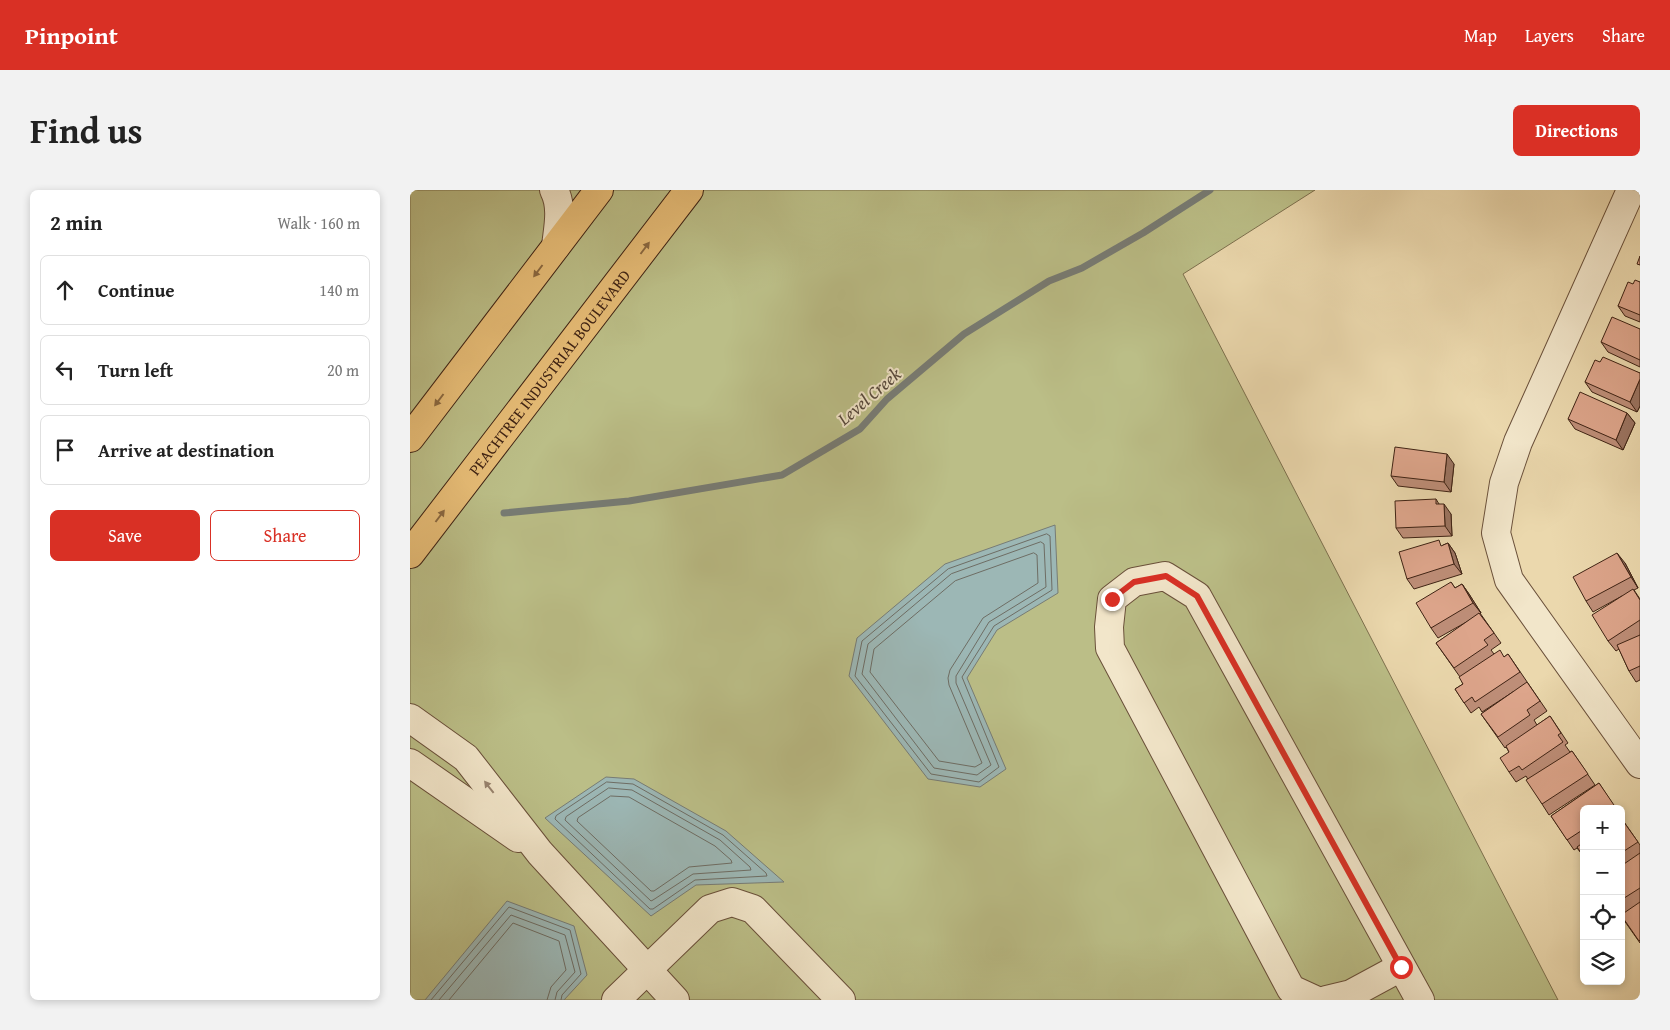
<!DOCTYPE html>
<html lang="en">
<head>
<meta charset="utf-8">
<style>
	body { margin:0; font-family:"Gentium Book Plus",serif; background:#f2f2f2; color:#222 }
	.controls { position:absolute; right:15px; bottom:15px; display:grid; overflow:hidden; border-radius:8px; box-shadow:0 2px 8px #0003 }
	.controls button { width:45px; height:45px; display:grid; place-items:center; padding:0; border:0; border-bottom:1px solid #e0e0e0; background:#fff; color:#222; font:25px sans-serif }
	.stop { position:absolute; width:15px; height:15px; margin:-11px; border:4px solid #d93025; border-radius:50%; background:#fff }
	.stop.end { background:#d93025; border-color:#fff; box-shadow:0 1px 5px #0008 }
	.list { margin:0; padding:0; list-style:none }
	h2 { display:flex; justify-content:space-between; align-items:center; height:65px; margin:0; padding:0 20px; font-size:21px }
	h2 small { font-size:16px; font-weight:400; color:#767676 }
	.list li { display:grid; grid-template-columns:32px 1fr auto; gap:15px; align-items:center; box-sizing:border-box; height:70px; margin:0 10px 10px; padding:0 10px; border:1px solid #e0e0e0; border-radius:8px }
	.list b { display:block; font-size:19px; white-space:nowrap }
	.list em { font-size:16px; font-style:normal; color:#767676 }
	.actions { display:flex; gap:10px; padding:15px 20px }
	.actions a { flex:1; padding:11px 0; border:1px solid #d93025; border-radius:8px; text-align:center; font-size:18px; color:#d93025 }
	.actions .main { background:#d93025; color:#fff }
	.icon { flex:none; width:28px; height:28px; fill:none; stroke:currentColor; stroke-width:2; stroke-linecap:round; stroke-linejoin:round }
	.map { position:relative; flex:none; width:1230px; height:810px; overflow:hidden; border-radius:8px }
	header { display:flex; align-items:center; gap:30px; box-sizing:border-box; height:70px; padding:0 25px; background:#d93025; color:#fff }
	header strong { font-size:24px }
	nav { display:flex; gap:28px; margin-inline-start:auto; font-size:18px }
	.intro { display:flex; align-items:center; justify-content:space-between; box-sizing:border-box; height:120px; padding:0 30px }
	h1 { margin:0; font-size:35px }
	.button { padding:12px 22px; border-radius:8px; background:#d93025; color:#fff; font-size:18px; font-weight:700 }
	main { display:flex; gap:30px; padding:0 30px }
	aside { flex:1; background:#fff; border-radius:8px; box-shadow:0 2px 8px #0003 }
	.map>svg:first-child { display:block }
	.green { fill:#bbbe87; stroke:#7d704e }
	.water { fill:#9cb7b5; stroke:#777c75 }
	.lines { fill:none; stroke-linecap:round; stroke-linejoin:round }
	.shore { stroke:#6e6d64; stroke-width:1 }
	.stream { stroke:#777c75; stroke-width:7 }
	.minor-casing { stroke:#6a503a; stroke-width:30 }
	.highway-casing { stroke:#3f2314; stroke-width:30 }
	.minor { stroke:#f2e6ca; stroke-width:28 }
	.highway { stroke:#e6bc76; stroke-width:28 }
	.wall { fill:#be8e78; stroke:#3f2314 }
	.shaded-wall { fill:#9b7461; stroke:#3f2314 }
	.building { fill:#dda58b; stroke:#3f2314 }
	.oneway { fill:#8a6840 }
	.oneway2 { fill:#98846f }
	.route { stroke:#d93025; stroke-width:6 }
	.labels { text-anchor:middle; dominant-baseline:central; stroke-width:4; stroke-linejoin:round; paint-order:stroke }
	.street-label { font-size:16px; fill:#3f2314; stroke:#f2e6ca }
	.water-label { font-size:18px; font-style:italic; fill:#56483c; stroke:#f2e6ca }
</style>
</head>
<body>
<header>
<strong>Pinpoint</strong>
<nav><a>Map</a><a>Layers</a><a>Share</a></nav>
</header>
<div class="intro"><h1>Find us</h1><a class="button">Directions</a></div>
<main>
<aside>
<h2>2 min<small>Walk · 160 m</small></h2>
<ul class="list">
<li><svg class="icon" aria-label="ahead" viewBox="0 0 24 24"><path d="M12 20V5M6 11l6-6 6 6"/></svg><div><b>Continue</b></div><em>140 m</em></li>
<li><svg class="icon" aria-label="left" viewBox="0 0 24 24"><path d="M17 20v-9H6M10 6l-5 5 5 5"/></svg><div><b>Turn left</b></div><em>20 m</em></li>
<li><svg class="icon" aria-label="arrive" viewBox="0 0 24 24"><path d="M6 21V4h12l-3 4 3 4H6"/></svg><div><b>Arrive at destination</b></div></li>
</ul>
<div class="actions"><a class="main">Save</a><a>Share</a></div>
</aside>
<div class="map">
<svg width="1230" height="810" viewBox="0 0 1230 810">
	<rect width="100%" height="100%" fill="#ebd8ad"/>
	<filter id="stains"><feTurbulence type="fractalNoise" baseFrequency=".004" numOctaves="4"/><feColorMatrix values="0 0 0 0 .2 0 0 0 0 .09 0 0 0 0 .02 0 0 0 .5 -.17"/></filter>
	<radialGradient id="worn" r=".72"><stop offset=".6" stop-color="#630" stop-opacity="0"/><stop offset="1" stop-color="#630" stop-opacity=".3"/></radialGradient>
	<polygon class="green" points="0,0 905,0 773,84 1148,810 0,810"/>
	<g class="water">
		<polygon points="645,335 648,403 587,440 557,488 596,579 570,597 518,589 439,486 447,448 535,374"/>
		<polygon points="196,587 224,589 316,641 374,692 286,695 241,726 135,628"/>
		<polygon points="97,711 164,736 177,785 154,810 15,810"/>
	</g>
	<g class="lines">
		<g class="shore">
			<polygon points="637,344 640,346 642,400 584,436 552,487 589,577 569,592 521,584 445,486 452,451 538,379"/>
			<polygon points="631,352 634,354 636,397 579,432 546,486 546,493 581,575 567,585 524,578 452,484 458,454 541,384"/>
			<polygon points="624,363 627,365 628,393 573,428 540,480 538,488 539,495 572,573 565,577 529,571 460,482 464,459 545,391"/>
			<polygon points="197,592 223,594 313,645 356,683 357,686 285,690 243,719 240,719 145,629 146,626"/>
			<polygon points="199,598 222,600 310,650 340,677 341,680 283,684 243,710 241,711 155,630 156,627"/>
			<polygon points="201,606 219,607 305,656 321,670 322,673 279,677 244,701 241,701 167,631 168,628"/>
			<polyline points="21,810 99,717 160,740 171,784 152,805 151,810"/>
			<polyline points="29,810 101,725 155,745 165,782 147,802 145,810"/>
			<polyline points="39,810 103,733 149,751 156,780 141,797 137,810"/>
		</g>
		<polyline class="stream" points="94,323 219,311 372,285 450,239 477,209 554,144 639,91 672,78 733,43 800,0"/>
		<g class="minor-casing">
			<g id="minor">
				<path d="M144,0C153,17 148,38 146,56"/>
				<polyline points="1221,0 1108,252 1094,293 1086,343 1099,390 1230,574"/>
				<polyline points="0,528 56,568 130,663 265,810"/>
				<polyline points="0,573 108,648"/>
				<polyline points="206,810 300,719 322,712 343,719 431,810"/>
				<polyline points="905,810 881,799 700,458 699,437 702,409 724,392 755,386 787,406 1010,810"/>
				<polyline points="916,810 941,804 991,777"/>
			</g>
		</g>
		<g class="highway-casing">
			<g id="highway">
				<polyline points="0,248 189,0"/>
				<path id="s1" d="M0,364L279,0"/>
			</g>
		</g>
		<use href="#minor" class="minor"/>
		<use href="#highway" class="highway"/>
	</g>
	<g class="wall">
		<polygon points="1230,92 1230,132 1215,126 1208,116 1223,94"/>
		<polygon points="1230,139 1230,177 1198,162 1191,152"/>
		<polygon points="1190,172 1230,183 1230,216 1227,222 1182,202 1175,192"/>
		<polygon points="1217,223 1225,233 1213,260 1165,239 1158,229"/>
		<polygon points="1044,274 1041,302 988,296 981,286"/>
		<polygon points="1026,309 1029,314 1041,324 1042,346 993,348 986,338"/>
		<polygon points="1038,353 1045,363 1052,384 1004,399 997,389 1033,355"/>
		<polygon points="1215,373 1228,398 1224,400 1230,409 1230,490 1226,492 1219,481 1209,459 1206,461 1198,451 1212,406 1183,422 1176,411"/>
		<polygon points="1041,392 1045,398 1052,394 1059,404 1071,423 1070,423 1091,453 1081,460 1084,464 1094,467 1098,464 1137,521 1124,530 1127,535 1140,526 1158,553 1155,555 1160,562 1162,561 1185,595 1139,625 1132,614 1116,586 1106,592 1099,582 1099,562 1096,557 1095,558 1071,524 1103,502 1072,522 1069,517 1061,523 1045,499 1053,494 1050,487 1026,453 1060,430 1028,448 1021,438"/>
		<polygon points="1189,593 1206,619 1174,619 1174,667 1167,658 1164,660 1141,626"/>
		<polygon points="1211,626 1213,628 1212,629 1230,655 1230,753 1211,726"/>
	</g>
	<g class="shaded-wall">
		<polygon points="1230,189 1230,216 1227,222 1220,212"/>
		<polygon points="1217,223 1225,233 1213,260 1206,250"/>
		<polygon points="1037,264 1044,274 1041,302 1034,292"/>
		<polygon points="1034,314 1041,324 1042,346 1035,336"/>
		<polygon points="1038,353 1045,363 1052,384 1044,374"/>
		<polygon points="1207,363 1215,373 1228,398 1221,387"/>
		<polygon points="1052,394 1059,404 1071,423 1063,413"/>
	</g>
	<g class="building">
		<polygon points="1230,66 1230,75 1227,74"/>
		<polygon points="1225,90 1230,92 1230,125 1208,116 1218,92 1223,94"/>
		<polygon points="1202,127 1230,139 1230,170 1191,152"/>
		<polygon points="1193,167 1230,183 1230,189 1220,212 1175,192 1185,170 1190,172"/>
		<polygon points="1170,202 1217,223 1206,250 1158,229"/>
		<polygon points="985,257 1037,264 1034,292 981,286"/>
		<polygon points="1026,309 1026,314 1034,314 1035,336 986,338 985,311"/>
		<polygon points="1029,350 1031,356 1038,353 1044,374 997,389 989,362"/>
		<polygon points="1207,363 1221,387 1176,411 1163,387"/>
		<polygon points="1041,392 1045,398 1052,394 1063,413 1021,438 1006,413"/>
		<polygon points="1223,399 1230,410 1230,430 1198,451 1182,425"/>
		<polygon points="1069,423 1084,443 1074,450 1078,455 1044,478 1026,453"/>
		<polygon points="1230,445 1230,476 1219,481 1207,455"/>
		<polygon points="1090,460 1094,467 1098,464 1110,482 1065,512 1062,507 1054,513 1045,499 1053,494 1049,487"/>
		<polygon points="1117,492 1130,511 1117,520 1120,525 1088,547 1071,524"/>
		<polygon points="1140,526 1151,543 1148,545 1153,552 1112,580 1109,576 1099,582 1090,568 1099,562 1096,556"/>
		<polygon points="1162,561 1178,584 1132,614 1116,590"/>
		<polygon points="1189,593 1206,618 1204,619 1174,619 1174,639 1157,650 1141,626"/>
		<polygon points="1211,628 1228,652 1211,663"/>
		<polygon points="1174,652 1174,667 1167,657"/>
		<polygon points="1230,663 1230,698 1211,710 1211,676"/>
		<polygon points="1230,712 1230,750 1229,751 1211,725"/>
	</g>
	<defs><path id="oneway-solid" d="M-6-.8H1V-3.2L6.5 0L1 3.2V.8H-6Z" transform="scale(1.25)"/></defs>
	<g class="oneway">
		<use href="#oneway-solid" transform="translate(235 58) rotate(-53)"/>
		<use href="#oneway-solid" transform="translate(128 81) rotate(127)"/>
		<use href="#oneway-solid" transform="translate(29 210) rotate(127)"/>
		<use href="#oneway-solid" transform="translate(30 326) rotate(-53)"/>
	</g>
	<use class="oneway2" href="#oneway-solid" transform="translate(79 597) rotate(-128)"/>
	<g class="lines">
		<polyline class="route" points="702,409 724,392 756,386 787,406 991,777"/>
	</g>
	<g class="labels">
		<g class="street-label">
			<text stroke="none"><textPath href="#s1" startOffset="229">PEACHTREE INDUSTRIAL BOULEVARD</textPath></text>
		</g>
		<g class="water-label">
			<text transform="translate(459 206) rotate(-41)">Level Creek</text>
		</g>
	</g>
	<rect width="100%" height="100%" filter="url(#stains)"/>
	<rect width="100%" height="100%" fill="url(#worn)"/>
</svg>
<div class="controls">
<button>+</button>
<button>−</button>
<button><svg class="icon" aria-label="locate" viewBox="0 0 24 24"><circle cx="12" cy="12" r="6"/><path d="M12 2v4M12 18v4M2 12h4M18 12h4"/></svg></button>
<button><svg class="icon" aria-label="layers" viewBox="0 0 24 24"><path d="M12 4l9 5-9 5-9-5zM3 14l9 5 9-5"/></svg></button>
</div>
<div class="stop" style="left:991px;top:777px"></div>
<div class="stop end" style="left:702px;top:409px"></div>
</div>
</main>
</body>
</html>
